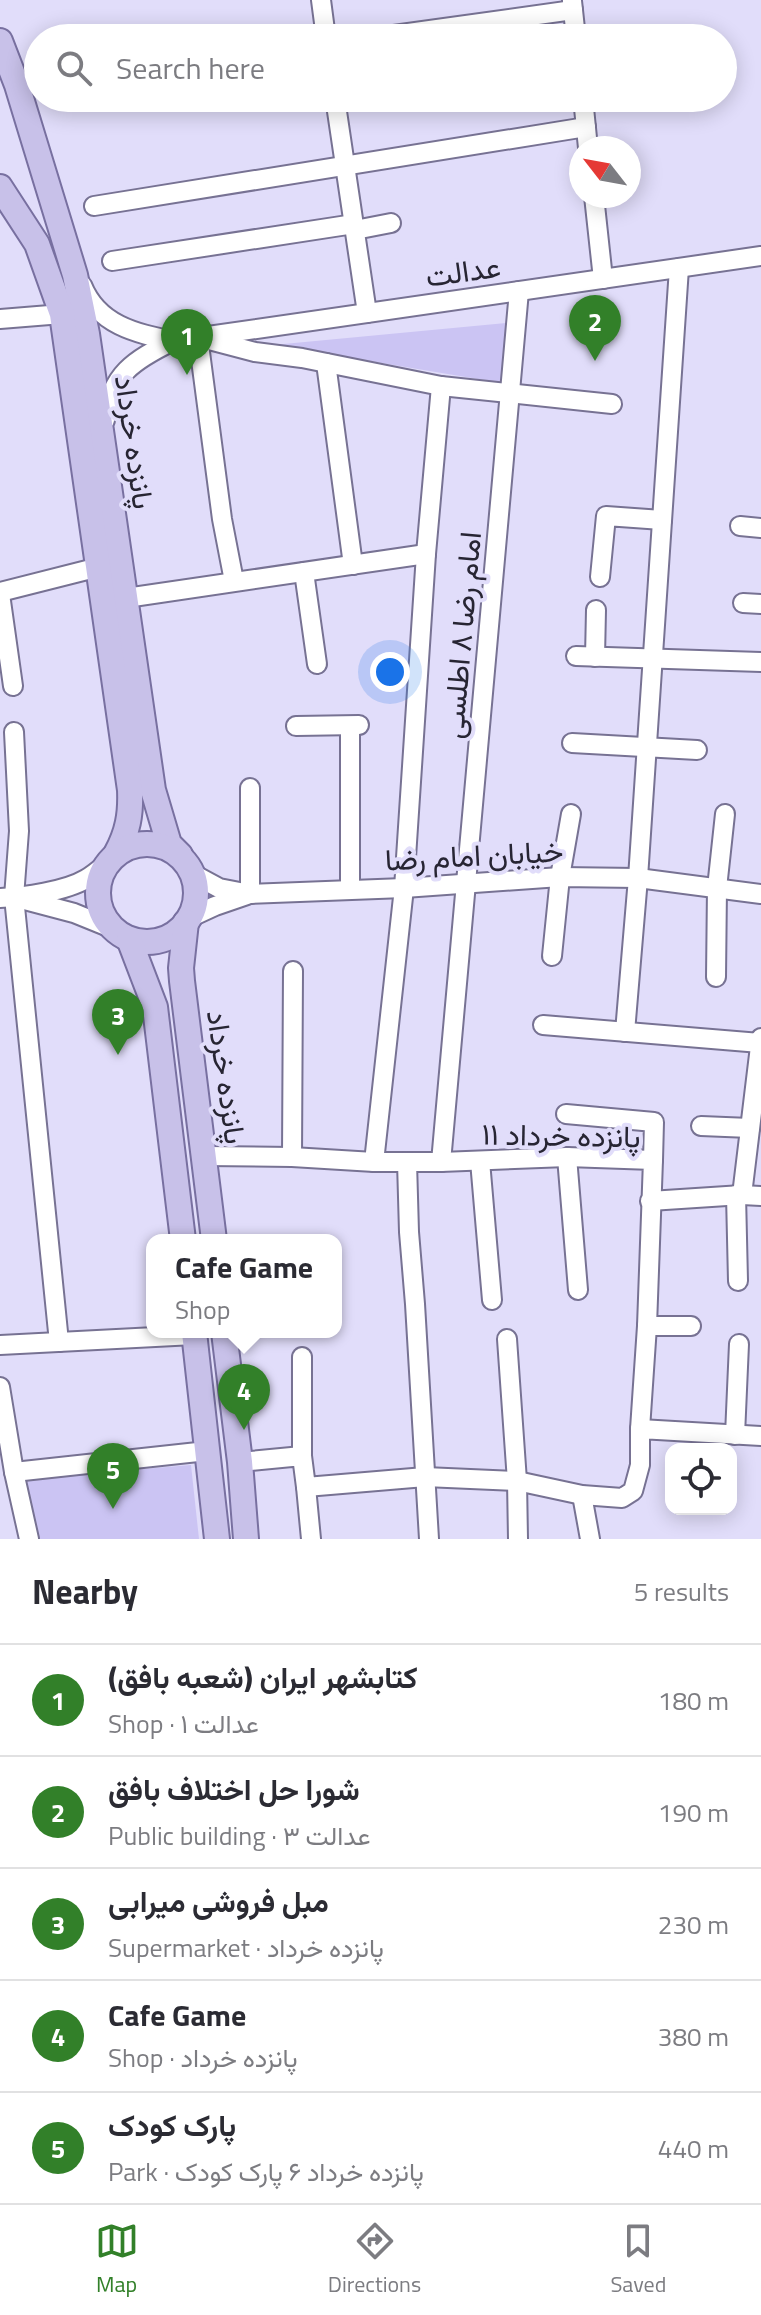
<!DOCTYPE html>
<html lang="en">
<head>
<meta charset="utf-8">
<style>
	body { margin:0; font-family:"Titillium Web",Vazirmatn,sans-serif; background:#f7f7f7; color:#2b2b33 }
	.controls { position:absolute; right:24px; bottom:24px; display:grid; overflow:hidden; border-radius:16px; box-shadow:0 4px 20px #0003 }
	.controls button { width:72px; height:72px; display:grid; place-items:center; padding:0; border:0; border-bottom:2px solid #e1e1e2; background:#fff; color:#2b2b33; font:40px sans-serif }
	.compass { position:absolute; left:569px; top:136px; width:72px; height:72px; border-radius:50%; background:#fff; box-shadow:0 4px 20px #0003; rotate:301deg }
	.you { position:absolute; left:390px; top:672px; width:28px; height:28px; margin:-20px; border:6px solid #fff; border-radius:50%; background:#1a73e8; box-shadow:0 0 0 12px #1a73e833 }
	.badge { display:grid; place-items:center; width:52px; height:52px; border-radius:50%; background:#328029; color:#fff; font-size:26px; font-weight:700 }
	.pin { position:absolute; translate:-50% -66px; filter:drop-shadow(0 2px 4px #0008) }
	.pin::after { content:''; position:absolute; top:42px; width:28px; height:24px; background:inherit; clip-path:polygon(0 0,100% 0,50% 100%) }
	.popup { position:absolute; left:146px; top:1234px; width:196px; height:104px; box-sizing:border-box; display:grid; place-content:center; border-radius:16px; background:#fff; filter:drop-shadow(0 2px 6px #0005); font-size:26px; white-space:nowrap; color:#7c7c81 }
	.popup b { font-size:30px; color:#2b2b33 }
	.popup::after { content:''; position:absolute; left:50%; top:100%; margin-left:-16px; border:16px solid transparent; border-top-color:#fff }
	.list { margin:0; padding:0; list-style:none }
	h2 { display:flex; justify-content:space-between; align-items:center; height:104px; margin:0; padding:0 32px; font-size:34px }
	h2 small { font-size:26px; font-weight:400; color:#7c7c81 }
	.list li { display:grid; grid-template-columns:52px 1fr auto; gap:24px; align-items:center; box-sizing:border-box; height:112px; padding:0 32px; border-top:2px solid #e1e1e2 }
	.list b { display:block; font-size:30px; white-space:nowrap }
	.list p { margin:0; font-size:26px; white-space:nowrap; color:#7c7c81 }
	.list em { font-size:26px; font-style:normal; color:#7c7c81 }
	.icon { flex:none; width:44px; height:44px; fill:none; stroke:currentColor; stroke-width:2; stroke-linecap:round; stroke-linejoin:round }
	.map { position:relative; flex:none; width:761px; height:1539px; overflow:hidden }
	.search { position:absolute; background:#fff; box-shadow:0 4px 20px #0003; left:24px; right:24px; top:24px; height:88px; display:flex; align-items:center; gap:20px; box-sizing:border-box; padding:0 28px; border-radius:44px; color:#7c7c81; font-size:30px }
	.sheet { height:664px; background:#fff }
	nav { display:flex; justify-content:space-around; align-items:center; box-sizing:border-box; height:112px; border-top:2px solid #e1e1e2; background:#fff; font-size:22px; color:#7c7c81 }
	nav a { display:grid; justify-items:center; gap:4px }
	nav .on { color:#328029 }
	.map>svg:first-child { display:block }
	.green { fill:#cbc4f3 }
	.lines { fill:none; stroke-linecap:round; stroke-linejoin:round }
	.minor-casing { stroke:#777293; stroke-width:22 }
	.major-casing { stroke:#7870a0; stroke-width:28 }
	.minor { stroke:#fff; stroke-width:18 }
	.major { stroke:#c8c1e9; stroke-width:24 }
	.labels { text-anchor:middle; dominant-baseline:central; stroke-width:8; stroke-linejoin:round; paint-order:stroke }
	.street-label { font-size:30px; fill:#272533; stroke:#e1ddfa }
</style>
</head>
<body>
<div class="map">
<svg width="761" height="1539" viewBox="0 0 761 1539">
	<rect width="100%" height="100%" fill="#e1ddfa"/>
	<g class="green">
		<polygon points="506,323 502,383 273,345"/>
		<polygon points="191,1465 199,1539 36,1539 24,1479"/>
	</g>
	<g class="lines">
		<g class="minor-casing">
			<g id="minor">
				<polyline points="321,0 326,38"/>
				<polyline points="572,1 576,38"/>
				<polyline points="372,38 573,10"/>
				<polyline points="335,98 367,313"/>
				<polyline points="583,98 588,148"/>
				<polyline points="594,196 603,279"/>
				<polyline points="94,206 586,127"/>
				<polyline points="355,230 391,223"/>
				<polyline points="112,261 354,224"/>
				<path d="M82,285C98,325 135,333 173,341"/>
				<polyline points="0,319 62,314"/>
				<polyline points="326,363 353,565"/>
				<path d="M105,420C111,374 134,360 173,341L761,256"/>
				<polyline points="740,526 761,528"/>
				<polyline points="304,572 317,664"/>
				<polyline points="600,577 606,516 662,520"/>
				<polyline points="234,581 222,519 198,337 255,352 302,358 441,386 612,404"/>
				<polyline points="0,592 99,567"/>
				<polyline points="0,594 13,686"/>
				<polyline points="126,598 426,554"/>
				<polyline points="743,603 761,604"/>
				<polyline points="576,656 761,662"/>
				<polyline points="595,657 596,610"/>
				<polyline points="296,726 359,725"/>
				<polyline points="14,732 19,831 14,897 59,1342"/>
				<polyline points="572,743 697,750"/>
				<polyline points="250,788 250,894"/>
				<polyline points="193,874 219,888 250,894 404,888 560,877 638,878 761,894"/>
				<polyline points="350,889 350,726"/>
				<path d="M0,898C24,897 66,891 86,879C93,875 100,869 106,864"/>
				<polyline points="21,899 74,913 111,928"/>
				<polyline points="189,918 215,906 247,895"/>
				<polyline points="552,956 560,877 571,814"/>
				<polyline points="716,977 717,888 725,814"/>
				<polyline points="543,1025 760,1043"/>
				<polyline points="625,1032 638,878 679,268"/>
				<polyline points="566,1114 654,1122 653,1160"/>
				<polyline points="701,1126 750,1128"/>
				<polyline points="205,1156 292,1157 374,1162 441,1162 567,1157 653,1160 647,1326 640,1429"/>
				<polyline points="292,1157 293,971"/>
				<polyline points="567,1157 578,1290"/>
				<polyline points="480,1161 492,1300"/>
				<polyline points="374,1162 404,888 426,554 441,386"/>
				<polyline points="407,1162 409,1232 415,1304 429,1539"/>
				<polyline points="441,1162 519,291"/>
				<polyline points="736,1195 738,1281"/>
				<polyline points="742,1195 761,1038"/>
				<polyline points="650,1201 742,1195 761,1196"/>
				<polyline points="647,1326 691,1326"/>
				<polyline points="507,1339 517,1481 518,1539"/>
				<polyline points="0,1345 194,1335"/>
				<polyline points="302,1357 302,1456"/>
				<polyline points="0,1387 14,1472 29,1539"/>
				<polyline points="735,1435 739,1344"/>
				<polyline points="240,1462 302,1456 306,1487 425,1477 517,1481 582,1495 622,1498 633,1491 640,1465 640,1429 761,1436"/>
				<polyline points="14,1472 207,1451"/>
				<polyline points="306,1487 311,1539"/>
				<polyline points="582,1495 590,1539"/>
			</g>
		</g>
		<g class="major-casing">
			<g id="major">
				<polyline points="0,41 17,85 75,275 87,334 153,790 169,844 180,855"/>
				<path d="M0,187L37,244L62,314L130,790C131,814 128,832 116,854"/>
				<circle cx="147" cy="893" r="49"/>
				<polyline points="186,922 181,968 182,981 214,1240"/>
				<polyline points="129,939 155,1007 183,1240"/>
				<polyline points="194,1332 217,1539"/>
				<polyline points="224,1332 240,1462 246,1539"/>
			</g>
		</g>
		<use href="#minor" class="minor"/>
		<use href="#major" class="major"/>
	</g>
	<g class="labels">
		<g class="street-label">
			<text transform="translate(463 271) rotate(-8)">عدالت</text>
			<text transform="translate(135 442) rotate(82)">پانزده خرداد</text>
			<text transform="translate(461 635) rotate(-85)">امام رضا ۸ اطلسی</text>
			<text transform="translate(474 855) rotate(-3)">خیابان امام رضا</text>
			<text transform="translate(227 1077) rotate(82)">پانزده خرداد</text>
			<text transform="translate(561 1135) rotate(1)">پانزده خرداد ۱۱</text>
		</g>
	</g>
</svg>
<div class="controls">
<button><svg class="icon" aria-label="locate" viewBox="0 0 24 24"><circle cx="12" cy="12" r="6"/><path d="M12 2v4M12 18v4M2 12h4M18 12h4"/></svg></button>
</div>
<svg class="compass" viewBox="-18 -18 36 36"><path d="M0-13l5 13h-10z" fill="#e53935"/><path d="M0 13l5-13h-10z" fill="#7c7c81"/></svg>
<div class="you"></div>
<div class="pin badge" style="left:187px;top:375px">1</div>
<div class="pin badge" style="left:595px;top:361px">2</div>
<div class="pin badge" style="left:118px;top:1055px">3</div>
<div class="pin badge" style="left:244px;top:1430px">4</div>
<div class="popup"><b>Cafe Game</b>Shop</div>
<div class="pin badge" style="left:113px;top:1509px">5</div>
<div class="search"><svg class="icon" aria-label="search" viewBox="0 0 24 24"><circle cx="10" cy="10" r="6"/><path d="M15 15l6 6"/></svg>Search here</div>
</div>
<section class="sheet">
<h2>Nearby<small>5 results</small></h2>
<ul class="list">
<li><span class="badge">1</span><div><b>کتابشهر ایران (شعبه بافق)</b><p>Shop · عدالت ۱</p></div><em>180 m</em></li>
<li><span class="badge">2</span><div><b>شورا حل اختلاف بافق</b><p>Public building · عدالت ۳</p></div><em>190 m</em></li>
<li><span class="badge">3</span><div><b>مبل فروشی میرابی</b><p>Supermarket · پانزده خرداد</p></div><em>230 m</em></li>
<li><span class="badge">4</span><div><b>Cafe Game</b><p>Shop · پانزده خرداد</p></div><em>380 m</em></li>
<li><span class="badge">5</span><div><b>پارک کودک</b><p>Park · پانزده خرداد ۶ پارک کودک</p></div><em>440 m</em></li>
</ul>
</section>
<nav>
<a class="on"><svg class="icon" aria-label="map" viewBox="0 0 24 24"><path d="M3 6l6-2 6 2 6-2v14l-6 2-6-2-6 2zM9 4v14M15 6v14"/></svg>Map</a>
<a><svg class="icon" aria-label="directions" viewBox="0 0 24 24"><path d="M12 3l9 9-9 9-9-9zM9 14v-3h6M13 9l2 2-2 2"/></svg>Directions</a>
<a><svg class="icon" aria-label="saved" viewBox="0 0 24 24"><path d="M7 4h10v16l-5-4-5 4z"/></svg>Saved</a>
</nav>
</body>
</html>
